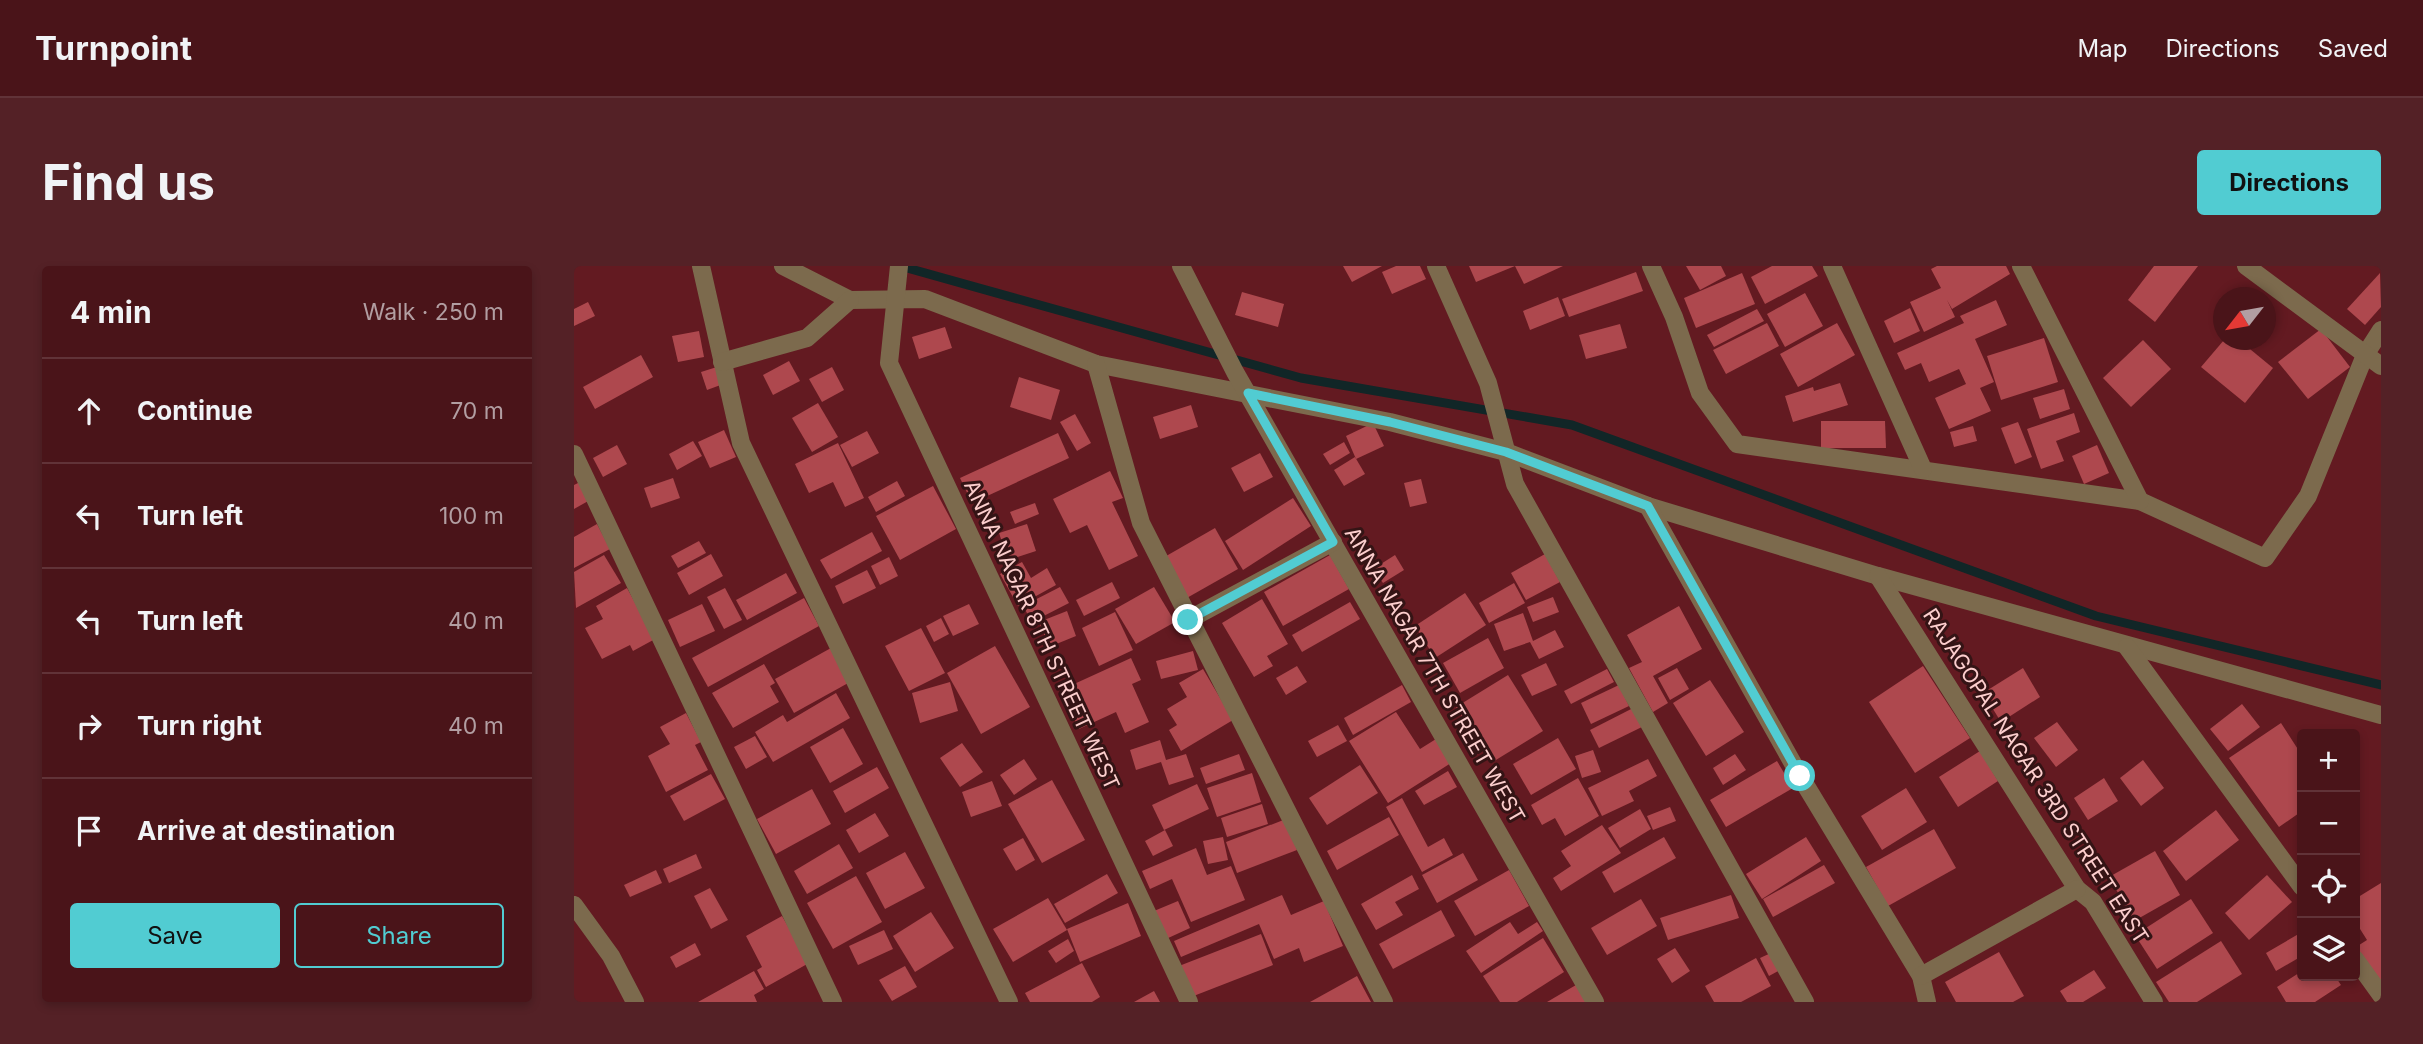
<!DOCTYPE html>
<html lang="en">
<head>
<meta charset="utf-8">
<style>
	body { margin:0; font-family:Inter,sans-serif; background:#542126; color:#f1f3f6 }
	.controls { position:absolute; right:21px; bottom:21px; display:grid; overflow:hidden; border-radius:7px; box-shadow:0 4px 10px #0003 }
	.controls button { width:63px; height:63px; display:grid; place-items:center; padding:0; border:0; border-bottom:2px solid #613338; background:#4a1419; color:#f1f3f6; font:35px sans-serif }
	.compass { position:absolute; left:1639px; top:21px; width:63px; height:63px; border-radius:50%; background:#4a1419; box-shadow:0 4px 10px #0003; rotate:239deg }
	.stop { position:absolute; width:21px; height:21px; margin:-16px; border:5px solid #51ccd2; border-radius:50%; background:#fff }
	.stop.end { background:#51ccd2; border-color:#fff; box-shadow:0 2px 7px #0008 }
	.list { margin:0; padding:0; list-style:none }
	h2 { display:flex; justify-content:space-between; align-items:center; height:91px; margin:0; padding:0 28px; font-size:30px }
	h2 small { font-size:23px; font-weight:400; color:#b29ea2 }
	.list li { display:grid; grid-template-columns:46px 1fr auto; gap:21px; align-items:center; box-sizing:border-box; height:105px; padding:0 28px; border-top:2px solid #613338 }
	.list b { display:block; font-size:26px; white-space:nowrap }
	.list em { font-size:23px; font-style:normal; color:#b29ea2 }
	.actions { display:flex; gap:14px; padding:21px 28px }
	.actions a { flex:1; padding:16px 0; border:2px solid #51ccd2; border-radius:7px; text-align:center; font-size:24px; color:#51ccd2 }
	.actions .main { background:#51ccd2; color:#111 }
	.icon { flex:none; width:38px; height:38px; fill:none; stroke:currentColor; stroke-width:2; stroke-linecap:round; stroke-linejoin:round }
	.map { position:relative; flex:none; width:1807px; height:736px; overflow:hidden; border-radius:7px }
	header { display:flex; align-items:center; gap:42px; box-sizing:border-box; height:98px; padding:0 35px; background:#4a1419; border-bottom:2px solid #613338 }
	header strong { font-size:33px }
	nav { display:flex; gap:38px; margin-inline-start:auto; font-size:24px }
	.intro { display:flex; align-items:center; justify-content:space-between; box-sizing:border-box; height:168px; padding:0 42px }
	h1 { margin:0; font-size:49px }
	.button { padding:18px 32px; border-radius:7px; background:#51ccd2; color:#111; font-size:24px; font-weight:700 }
	main { display:flex; gap:42px; padding:0 42px }
	aside { flex:1; background:#4a1419; border-radius:7px; box-shadow:0 4px 10px #0003 }
	.map>svg:first-child { display:block }
	.lines { fill:none; stroke-linecap:round; stroke-linejoin:round }
	.stream { stroke:#112627; stroke-width:9 }
	.building { fill:#ae484e }
	.minor { stroke:#7c6a4d; stroke-width:18 }
	.route { stroke:#51ccd2; stroke-width:9 }
	.labels { text-anchor:middle; dominant-baseline:central; stroke-width:6; stroke-linejoin:round; paint-order:stroke }
	.street-label { font-size:21px; fill:#fccecd; stroke:#341415 }
</style>
</head>
<body>
<header>
<strong>Turnpoint</strong>
<nav><a>Map</a><a>Directions</a><a>Saved</a></nav>
</header>
<div class="intro"><h1>Find us</h1><a class="button">Directions</a></div>
<main>
<aside>
<h2>4 min<small>Walk · 250 m</small></h2>
<ul class="list">
<li><svg class="icon" aria-label="ahead" viewBox="0 0 24 24"><path d="M12 20V5M6 11l6-6 6 6"/></svg><div><b>Continue</b></div><em>70 m</em></li>
<li><svg class="icon" aria-label="left" viewBox="0 0 24 24"><path d="M17 20v-9H6M10 6l-5 5 5 5"/></svg><div><b>Turn left</b></div><em>100 m</em></li>
<li><svg class="icon" aria-label="left" viewBox="0 0 24 24"><path d="M17 20v-9H6M10 6l-5 5 5 5"/></svg><div><b>Turn left</b></div><em>40 m</em></li>
<li><svg class="icon" aria-label="right" viewBox="0 0 24 24"><path d="M7 20v-9h11M14 6l5 5-5 5"/></svg><div><b>Turn right</b></div><em>40 m</em></li>
<li><svg class="icon" aria-label="arrive" viewBox="0 0 24 24"><path d="M6 21V4h12l-3 4 3 4H6"/></svg><div><b>Arrive at destination</b></div></li>
</ul>
<div class="actions"><a class="main">Save</a><a>Share</a></div>
</aside>
<div class="map">
<svg width="1807" height="736" viewBox="0 0 1807 736">
	<rect width="100%" height="100%" fill="#631a21"/>
	<g class="lines">
		<polyline class="stream" points="326,0 727,112 998,159 1522,350 1807,419"/>
	</g>
	<g class="building">
		<polygon points="769,0 808,0 778,16"/>
		<polygon points="822,0 846,0 852,13 818,28 808,6"/>
		<polygon points="895,0 941,0 902,16"/>
		<polygon points="941,0 989,0 950,18"/>
		<polygon points="1112,0 1147,0 1152,10 1126,24"/>
		<polygon points="1198,0 1238,0 1244,10 1191,38 1177,11"/>
		<polygon points="1363,0 1432,0 1436,8 1378,43 1373,34 1381,51 1350,66 1336,36 1367,22 1357,3"/>
		<polygon points="1580,0 1624,0 1581,56 1554,34"/>
		<polygon points="1062,6 1069,25 995,51 988,33"/>
		<polygon points="1168,7 1181,38 1122,62 1110,32"/>
		<polygon points="1806,7 1807,41 1791,59 1773,43"/>
		<polygon points="668,26 710,38 704,61 661,49"/>
		<polygon points="1231,27 1249,60 1211,81 1193,48"/>
		<polygon points="984,31 991,50 956,64 949,45"/>
		<polygon points="1422,34 1433,59 1401,73 1420,116 1406,122 1417,145 1375,163 1361,132 1392,118 1385,103 1355,116 1347,97 1331,104 1323,87 1390,57 1386,50"/>
		<polygon points="14,36 21,50 0,60 0,43"/>
		<polygon points="1336,42 1346,65 1320,77 1310,55"/>
		<polygon points="1183,43 1190,55 1140,81 1133,69"/>
		<polygon points="1193,57 1205,80 1152,108 1139,84"/>
		<polygon points="1263,57 1281,89 1224,121 1206,88"/>
		<polygon points="1046,58 1053,82 1012,93 1005,69"/>
		<polygon points="371,61 378,82 345,93 338,71"/>
		<polygon points="1747,63 1776,101 1734,133 1704,96"/>
		<polygon points="125,65 130,91 104,96 98,70"/>
		<polygon points="1470,72 1484,116 1427,134 1413,90"/>
		<polygon points="1569,74 1597,103 1557,141 1529,112"/>
		<polygon points="1650,74 1665,74 1699,102 1671,137 1627,101"/>
		<polygon points="67,89 79,111 21,143 9,121"/>
		<polygon points="215,95 226,115 199,129 189,109"/>
		<polygon points="146,100 152,117 133,124 127,106"/>
		<polygon points="258,101 270,124 248,136 235,113"/>
		<polygon points="445,111 486,124 477,154 436,141"/>
		<polygon points="1266,117 1274,139 1219,156 1211,130 1239,121 1240,125"/>
		<polygon points="1490,123 1496,143 1466,153 1459,132"/>
		<polygon points="244,137 264,171 238,186 218,152"/>
		<polygon points="617,139 624,161 586,173 579,151"/>
		<polygon points="1500,147 1506,166 1482,175 1490,195 1467,203 1453,163"/>
		<polygon points="501,148 517,177 503,185 486,156"/>
		<polygon points="1247,155 1311,155 1312,182 1247,182"/>
		<polygon points="1444,156 1458,191 1441,198 1427,162"/>
		<polygon points="799,157 810,180 782,193 772,170"/>
		<polygon points="1399,160 1403,175 1380,181 1376,166"/>
		<polygon points="150,164 162,191 136,202 124,176"/>
		<polygon points="293,165 305,187 278,201 266,179"/>
		<polygon points="484,167 495,192 398,237 386,212"/>
		<polygon points="119,175 128,190 103,204 95,188"/>
		<polygon points="770,176 776,187 756,199 749,188"/>
		<polygon points="264,177 290,232 271,241 259,216 235,227 221,198"/>
		<polygon points="43,179 53,198 29,211 19,192"/>
		<polygon points="1523,179 1535,207 1510,218 1498,190"/>
		<polygon points="686,187 699,211 670,226 657,202"/>
		<polygon points="781,191 791,208 770,220 760,204"/>
		<polygon points="536,205 549,232 538,236 564,290 535,304 513,259 496,267 479,233"/>
		<polygon points="99,212 106,232 77,242 70,222"/>
		<polygon points="847,213 853,237 836,241 830,217"/>
		<polygon points="323,215 331,230 302,246 294,231"/>
		<polygon points="6,216 16,234 0,243 0,219"/>
		<polygon points="359,220 382,263 326,294 302,250"/>
		<polygon points="719,232 737,260 669,304 651,275"/>
		<polygon points="461,237 465,248 441,258 436,246"/>
		<polygon points="23,258 36,283 0,302 0,271"/>
		<polygon points="453,258 462,285 434,294 425,267"/>
		<polygon points="641,262 664,303 611,333 587,293"/>
		<polygon points="298,266 308,285 257,313 246,294"/>
		<polygon points="125,275 132,287 104,302 97,290"/>
		<polygon points="137,288 149,310 115,329 103,307"/>
		<polygon points="971,288 986,316 952,334 937,307"/>
		<polygon points="30,289 47,317 2,342 0,306"/>
		<polygon points="756,289 775,323 709,360 690,326"/>
		<polygon points="821,289 830,304 809,317 799,303"/>
		<polygon points="315,291 324,310 306,319 297,300"/>
		<polygon points="448,296 457,312 473,302 482,319 444,340 426,308"/>
		<polygon points="293,304 302,322 269,338 261,320"/>
		<polygon points="212,307 223,327 173,354 162,334"/>
		<polygon points="538,316 546,332 510,350 502,334"/>
		<polygon points="940,317 951,337 915,357 905,337"/>
		<polygon points="486,321 495,337 458,356 449,340"/>
		<polygon points="580,321 601,356 562,378 541,343"/>
		<polygon points="53,322 81,373 59,385 56,379 28,393 11,362 29,353 22,340"/>
		<polygon points="151,322 168,354 150,363 133,331"/>
		<polygon points="891,327 912,359 861,392 841,360"/>
		<polygon points="979,331 985,346 959,356 953,341"/>
		<polygon points="230,332 245,360 134,421 118,392"/>
		<polygon points="688,333 714,378 693,390 699,400 680,411 648,357"/>
		<polygon points="776,336 786,353 728,386 718,369"/>
		<polygon points="128,338 141,365 106,381 94,354"/>
		<polygon points="395,338 405,358 379,370 369,350"/>
		<polygon points="1105,340 1128,383 1079,410 1094,437 1079,446 1055,402 1068,396 1053,369"/>
		<polygon points="493,345 502,370 475,381 465,356"/>
		<polygon points="541,346 559,384 525,400 508,362"/>
		<polygon points="949,347 959,375 981,364 990,381 965,393 956,376 930,385 920,358"/>
		<polygon points="367,352 375,368 360,376 352,360"/>
		<polygon points="347,362 371,407 335,425 311,380"/>
		<polygon points="914,372 930,402 886,427 869,397"/>
		<polygon points="421,380 456,441 407,468 373,407"/>
		<polygon points="257,382 276,416 220,447 201,413"/>
		<polygon points="619,385 624,404 587,413 582,395"/>
		<polygon points="557,392 567,414 558,418 575,456 551,467 542,446 505,463 487,424"/>
		<polygon points="972,397 983,419 958,430 947,409"/>
		<polygon points="190,398 201,417 196,420 205,436 159,462 138,427"/>
		<polygon points="723,400 733,416 712,429 702,412"/>
		<polygon points="1349,400 1396,472 1341,507 1295,436"/>
		<polygon points="1103,402 1115,423 1096,434 1084,412"/>
		<polygon points="1449,402 1466,431 1427,456 1409,427"/>
		<polygon points="629,403 659,454 607,485 595,464 603,459 593,443 613,431 605,417"/>
		<polygon points="1033,403 1040,416 997,438 990,425"/>
		<polygon points="934,409 969,465 917,497 882,441"/>
		<polygon points="1136,414 1170,466 1132,490 1099,437"/>
		<polygon points="376,416 384,445 346,457 338,427"/>
		<polygon points="828,419 837,436 779,469 770,452"/>
		<polygon points="1045,419 1055,440 1017,458 1007,437"/>
		<polygon points="262,427 276,452 199,496 181,466 209,449 213,456"/>
		<polygon points="1668,438 1686,461 1654,485 1636,463"/>
		<polygon points="1063,440 1072,459 1025,482 1016,464"/>
		<polygon points="822,446 846,483 862,473 877,497 814,537 775,475"/>
		<polygon points="112,447 127,476 121,479 134,504 92,526 74,490 96,478 86,461"/>
		<polygon points="1483,456 1504,484 1482,501 1460,472"/>
		<polygon points="1707,457 1727,488 1724,490 1728,496 1728,545 1705,561 1655,492"/>
		<polygon points="764,459 773,475 743,491 734,475"/>
		<polygon points="269,462 289,498 256,517 236,481"/>
		<polygon points="181,470 193,491 172,503 160,481"/>
		<polygon points="984,472 1002,503 957,529 939,498"/>
		<polygon points="586,474 592,494 612,488 620,511 595,519 587,496 562,504 556,484"/>
		<polygon points="388,477 409,506 386,521 366,492"/>
		<polygon points="1019,484 1027,506 1008,512 1001,490"/>
		<polygon points="1406,485 1424,515 1384,541 1365,511"/>
		<polygon points="665,488 671,504 632,518 626,502"/>
		<polygon points="1161,488 1172,504 1149,519 1139,502"/>
		<polygon points="450,493 463,513 440,529 426,509"/>
		<polygon points="1074,493 1083,510 1055,525 1060,535 1028,550 1014,522"/>
		<polygon points="1569,494 1590,522 1567,540 1546,512"/>
		<polygon points="1203,495 1219,522 1152,561 1136,534"/>
		<polygon points="786,499 804,527 753,559 735,532"/>
		<polygon points="303,501 315,522 271,547 259,525"/>
		<polygon points="874,505 883,521 850,539 841,525"/>
		<polygon points="678,507 687,536 643,551 633,522"/>
		<polygon points="137,508 151,533 110,555 96,530"/>
		<polygon points="1004,512 1025,550 991,570 981,552 968,559 957,539"/>
		<polygon points="1530,512 1544,535 1514,554 1500,532"/>
		<polygon points="478,514 511,574 468,597 434,538"/>
		<polygon points="418,515 428,540 397,551 388,526"/>
		<polygon points="623,518 635,543 590,564 578,539"/>
		<polygon points="1332,522 1353,556 1308,584 1287,550"/>
		<polygon points="238,523 257,558 202,588 183,553"/>
		<polygon points="828,532 854,581 870,572 879,589 848,606 812,541"/>
		<polygon points="688,538 694,558 653,571 647,552"/>
		<polygon points="1096,541 1102,555 1079,564 1073,550"/>
		<polygon points="1066,543 1077,563 1046,582 1034,562"/>
		<polygon points="1642,544 1665,574 1612,615 1589,585"/>
		<polygon points="301,547 315,570 285,587 272,564"/>
		<polygon points="815,551 825,569 763,604 753,585"/>
		<polygon points="712,553 723,584 663,607 652,576"/>
		<polygon points="1028,559 1047,587 987,625 979,612 997,600 987,585"/>
		<polygon points="1360,563 1382,602 1314,640 1292,601"/>
		<polygon points="591,564 599,580 579,590 571,575"/>
		<polygon points="649,571 654,594 634,598 629,575"/>
		<polygon points="1090,571 1102,592 1040,627 1028,606"/>
		<polygon points="1232,571 1247,595 1188,633 1172,608"/>
		<polygon points="449,572 461,594 442,605 429,583"/>
		<polygon points="265,578 279,602 233,628 220,605"/>
		<polygon points="622,582 633,609 657,600 671,634 617,656 598,613 576,623 568,605"/>
		<polygon points="1581,585 1606,629 1560,655 1535,611"/>
		<polygon points="331,586 351,622 311,643 292,607"/>
		<polygon points="889,587 904,614 863,637 848,609"/>
		<polygon points="122,588 128,602 95,617 89,603"/>
		<polygon points="1250,599 1261,617 1199,651 1189,633"/>
		<polygon points="82,604 88,617 56,631 50,619"/>
		<polygon points="935,604 955,640 901,670 880,635"/>
		<polygon points="533,608 544,627 491,657 480,638"/>
		<polygon points="838,609 845,623 821,636 829,649 802,664 787,638"/>
		<polygon points="1693,609 1718,636 1675,674 1651,647"/>
		<polygon points="282,610 308,656 259,683 233,637"/>
		<polygon points="1807,617 1807,716 1804,718 1782,681 1793,674 1781,655 1781,633"/>
		<polygon points="136,622 154,654 137,663 120,630"/>
		<polygon points="708,629 717,649 750,635 769,680 730,696 725,682 700,693 685,658 607,691 600,675"/>
		<polygon points="1157,629 1165,652 1094,674 1086,652"/>
		<polygon points="474,632 493,664 439,696 419,663"/>
		<polygon points="1067,633 1083,660 1033,689 1017,662"/>
		<polygon points="1617,633 1639,667 1583,703 1561,669"/>
		<polygon points="604,635 616,662 592,673 580,645"/>
		<polygon points="554,637 567,670 506,696 493,663"/>
		<polygon points="867,644 881,670 819,703 805,678"/>
		<polygon points="357,646 380,682 341,706 319,670"/>
		<polygon points="208,650 235,697 192,721 183,704 188,701 172,670"/>
		<polygon points="936,656 944,668 963,656 969,665 907,707 892,685"/>
		<polygon points="310,664 319,683 284,699 275,680"/>
		<polygon points="1728,666 1728,690 1702,705 1692,687"/>
		<polygon points="687,668 699,699 617,731 605,700"/>
		<polygon points="969,672 990,706 943,736 926,736 909,710"/>
		<polygon points="494,673 500,685 482,697 474,685"/>
		<polygon points="1647,675 1668,708 1623,736 1595,736 1582,716"/>
		<polygon points="121,677 127,689 102,702 96,691"/>
		<polygon points="1101,682 1116,705 1098,717 1083,693"/>
		<polygon points="1199,686 1208,703 1195,710 1186,692"/>
		<polygon points="1425,686 1450,730 1439,736 1382,736 1371,716"/>
		<polygon points="1182,692 1197,720 1167,736 1140,736 1131,720"/>
		<polygon points="508,697 526,731 518,736 456,736 451,727"/>
		<polygon points="331,700 343,721 318,735 305,714"/>
		<polygon points="1520,704 1532,722 1509,736 1493,736 1486,725"/>
		<polygon points="180,705 190,723 180,729 183,736 124,736"/>
		<polygon points="1728,705 1728,710 1761,710 1767,719 1741,736 1712,736 1703,721"/>
		<polygon points="783,710 797,736 736,736"/>
		<polygon points="1002,719 1012,736 973,736"/>
		<polygon points="580,725 586,736 560,736"/>
	</g>
	<g class="lines">
		<g class="minor">
			<polyline points="127,0 167,177 435,736"/>
			<polyline points="209,0 276,34 351,33 522,98 816,156 932,186 1074,240 1304,310 1807,449"/>
			<polyline points="325,0 315,97 615,736"/>
			<polyline points="607,0 661,106 1021,736"/>
			<polyline points="862,0 914,117 941,218 1231,736"/>
			<polyline points="1077,0 1100,51 1126,127 1163,178 1566,235 1691,292 1734,230 1791,89 1807,64"/>
			<polyline points="1258,0 1349,203"/>
			<polyline points="1447,0 1566,235"/>
			<polyline points="1672,0 1807,100"/>
			<polyline points="148,96 233,72 276,34"/>
			<polyline points="522,98 567,257 810,736"/>
			<polyline points="0,188 259,736"/>
			<polyline points="1074,240 1226,510 1347,710 1353,736"/>
			<polyline points="1304,310 1503,623 1519,636 1580,736"/>
			<polyline points="614,354 759,276"/>
			<polyline points="1553,381 1728,621"/>
			<polyline points="0,639 37,690 61,736"/>
			<polyline points="1781,693 1807,729"/>
			<polyline points="1347,710 1503,623"/>
		</g>
	</g>
	<g class="lines">
		<polyline class="route" points="614,354 759,276 674,127 816,156 932,186 1074,240 1226,510"/>
	</g>
	<g class="labels">
		<g class="street-label">
			<text transform="translate(468 369) rotate(65)">ANNA NAGAR 8TH STREET WEST</text>
			<text transform="translate(861 409) rotate(60)">ANNA NAGAR 7TH STREET WEST</text>
			<text transform="translate(1462 510) rotate(57)">RAJAGOPAL NAGAR 3RD STREET EAST</text>
		</g>
	</g>
</svg>
<div class="controls">
<button>+</button>
<button>−</button>
<button><svg class="icon" aria-label="locate" viewBox="0 0 24 24"><circle cx="12" cy="12" r="6"/><path d="M12 2v4M12 18v4M2 12h4M18 12h4"/></svg></button>
<button><svg class="icon" aria-label="layers" viewBox="0 0 24 24"><path d="M12 4l9 5-9 5-9-5zM3 14l9 5 9-5"/></svg></button>
</div>
<svg class="compass" viewBox="-18 -18 36 36"><path d="M0-13l5 13h-10z" fill="#e53935"/><path d="M0 13l5-13h-10z" fill="#b29ea2"/></svg>
<div class="stop" style="left:1226px;top:510px"></div>
<div class="stop end" style="left:614px;top:354px"></div>
</div>
</main>
</body>
</html>
